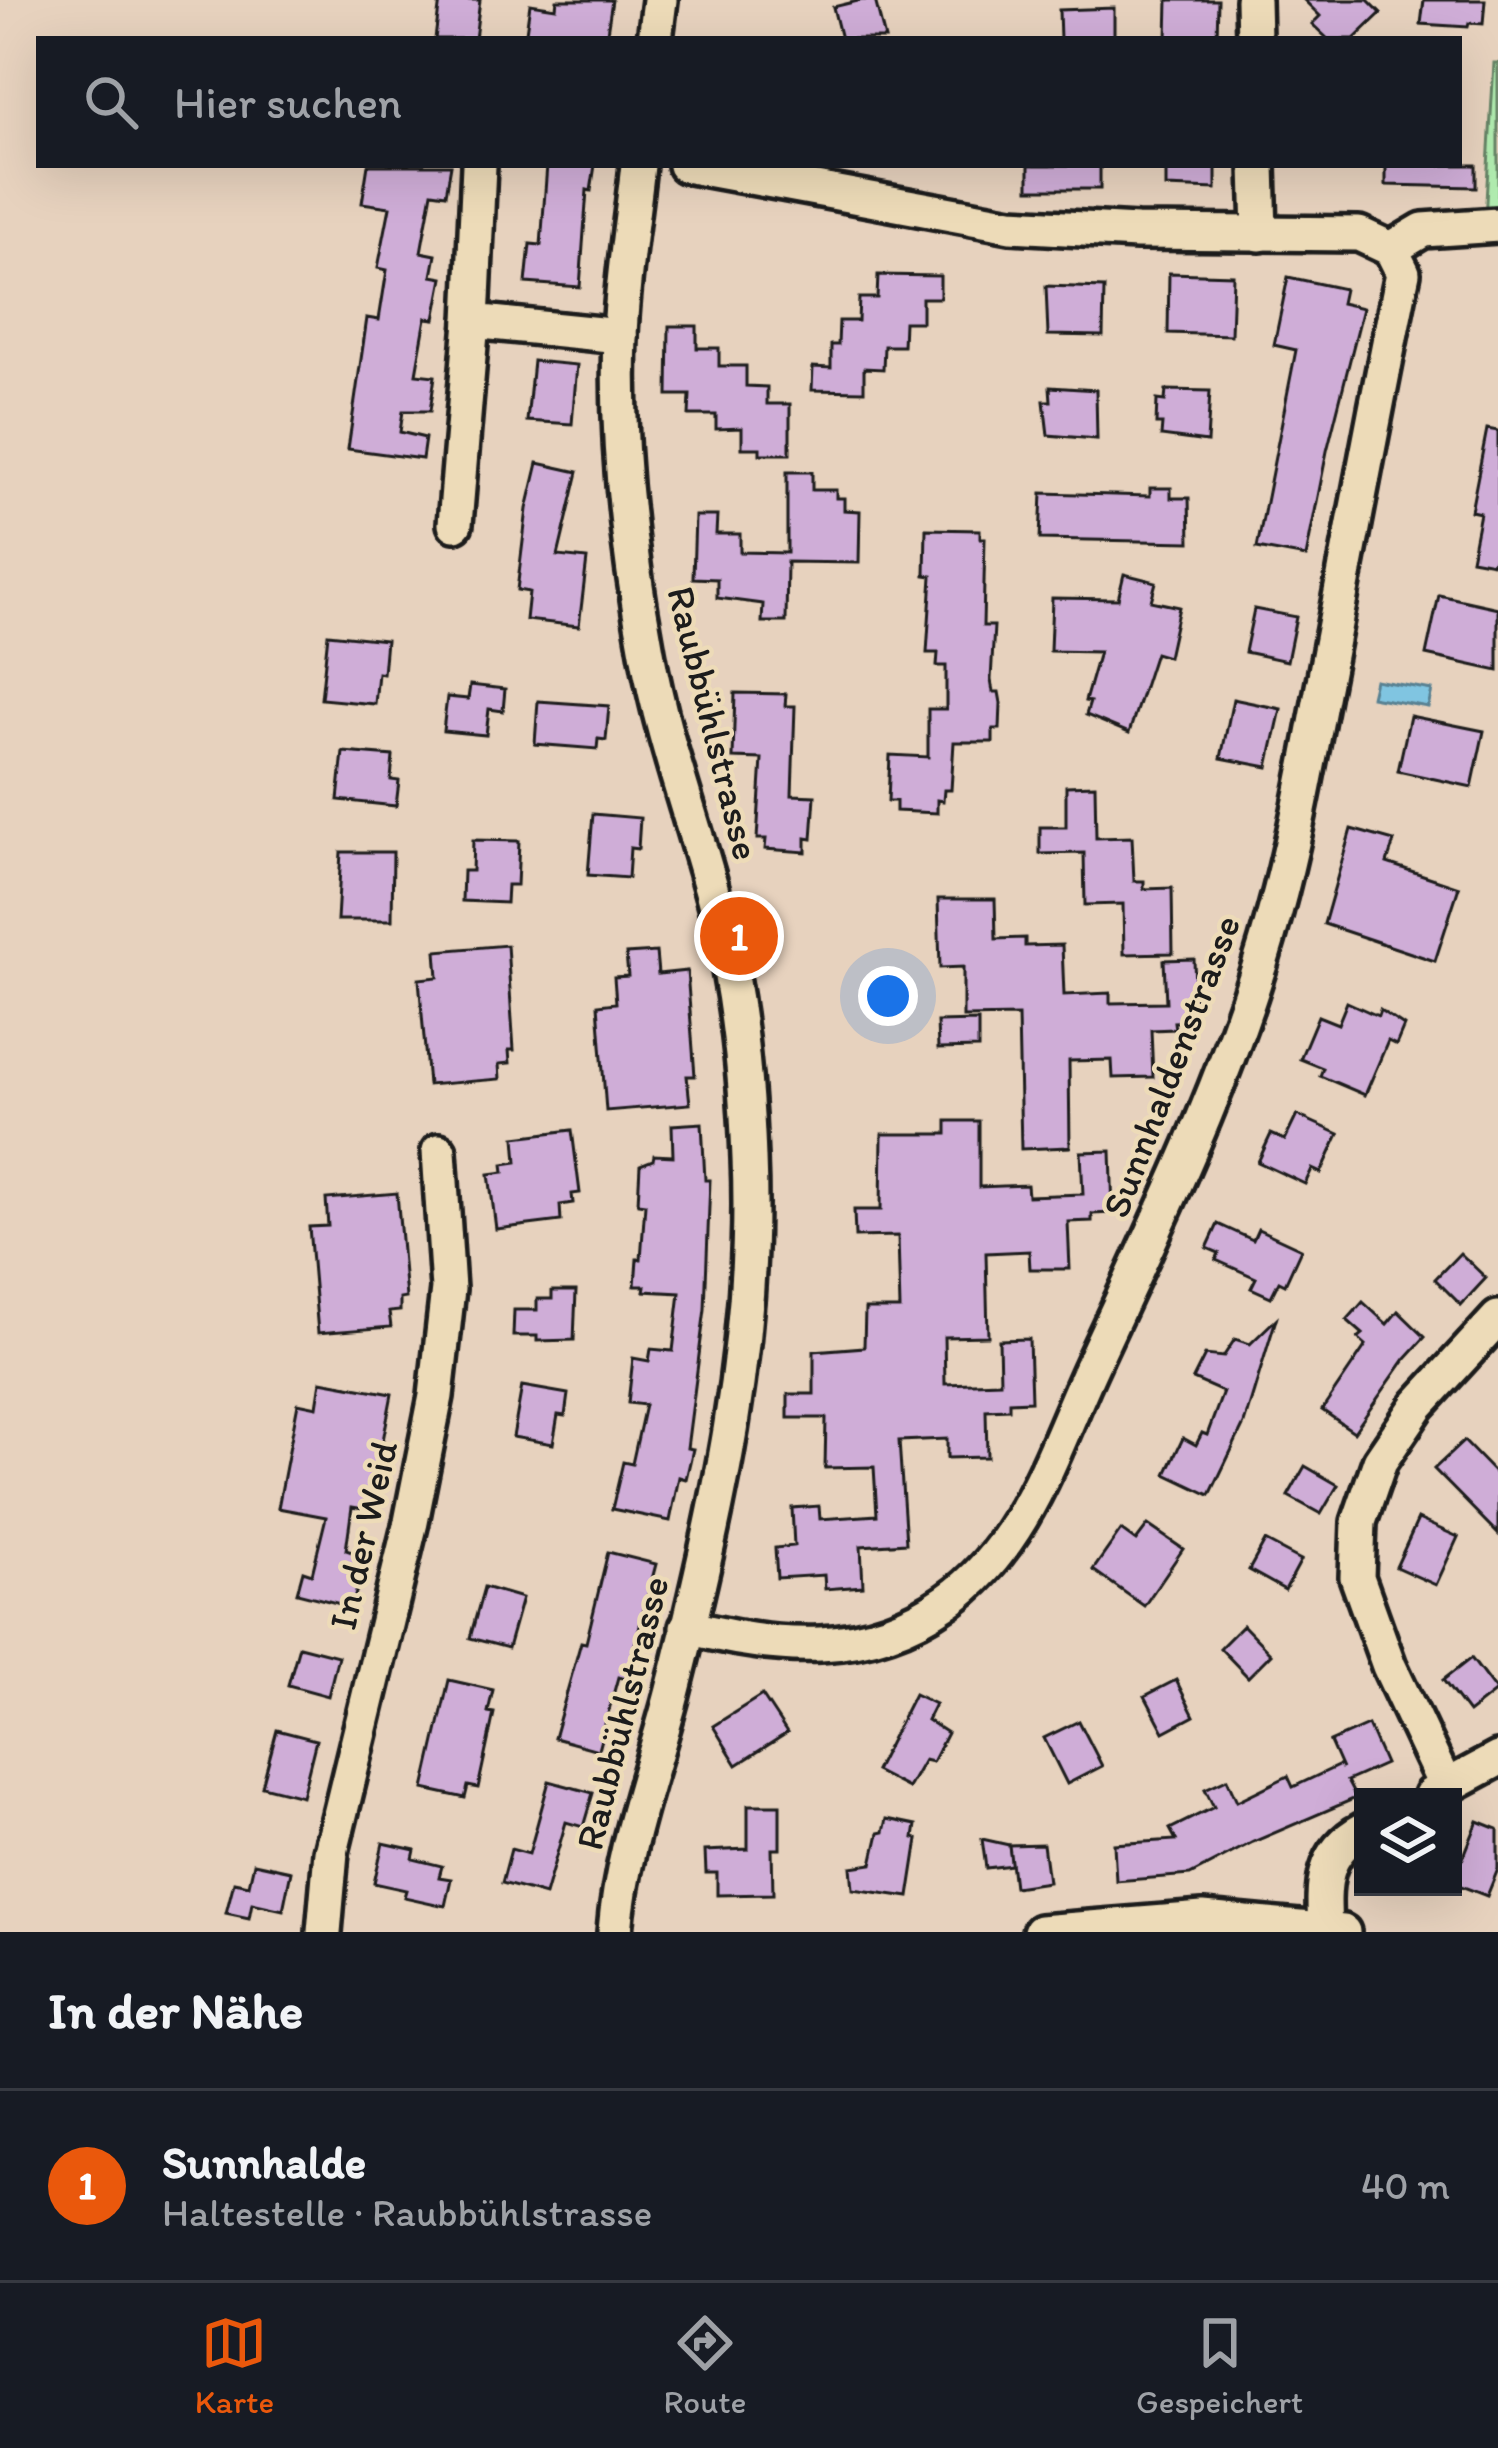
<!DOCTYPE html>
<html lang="de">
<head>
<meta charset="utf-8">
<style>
	body { margin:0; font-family:Itim,sans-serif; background:#242831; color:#f1f3f6 }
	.controls { position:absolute; right:36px; bottom:36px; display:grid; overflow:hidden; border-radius:0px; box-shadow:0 12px 48px #0002 }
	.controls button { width:108px; height:108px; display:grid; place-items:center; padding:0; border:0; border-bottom:3px solid #363941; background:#171b24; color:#f1f3f6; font:60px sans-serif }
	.you { position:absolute; left:888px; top:996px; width:42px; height:42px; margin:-30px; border:9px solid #fff; border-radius:50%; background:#1a73e8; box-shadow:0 0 0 18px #1a73e833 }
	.badge { display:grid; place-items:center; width:78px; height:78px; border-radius:50%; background:#ea580c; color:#fff; font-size:39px; font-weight:700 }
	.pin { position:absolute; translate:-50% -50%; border:6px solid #fff; box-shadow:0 3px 12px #0006 }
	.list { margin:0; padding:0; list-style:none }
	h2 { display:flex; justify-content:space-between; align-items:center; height:156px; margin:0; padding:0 48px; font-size:51px }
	h2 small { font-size:39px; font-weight:400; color:#9ea1a6 }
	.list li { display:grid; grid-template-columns:78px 1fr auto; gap:36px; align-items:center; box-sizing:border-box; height:192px; padding:0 48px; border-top:3px solid #363941 }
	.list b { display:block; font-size:45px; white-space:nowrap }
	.list p { margin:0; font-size:39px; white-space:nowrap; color:#9ea1a6 }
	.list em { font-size:39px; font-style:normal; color:#9ea1a6 }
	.icon { flex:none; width:66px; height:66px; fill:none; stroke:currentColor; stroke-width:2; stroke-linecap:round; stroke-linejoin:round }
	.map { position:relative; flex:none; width:1498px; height:1932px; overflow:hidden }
	.search { position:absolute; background:#171b24; box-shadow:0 12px 48px #0002; left:36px; right:36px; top:36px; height:132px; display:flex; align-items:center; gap:30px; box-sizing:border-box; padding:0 42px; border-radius:0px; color:#9ea1a6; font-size:45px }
	.sheet { height:348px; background:#171b24 }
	nav { display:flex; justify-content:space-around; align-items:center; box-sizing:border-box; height:168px; border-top:3px solid #363941; background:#171b24; font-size:33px; color:#9ea1a6 }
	nav a { display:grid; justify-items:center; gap:6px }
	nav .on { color:#ea580c }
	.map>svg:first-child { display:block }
	.green { fill:#b0ebaf; stroke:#668466; stroke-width:3 }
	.water { fill:#80c5e1; stroke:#588192; stroke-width:3 }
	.building { fill:#cfadd7; stroke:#1c1c1c; stroke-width:3 }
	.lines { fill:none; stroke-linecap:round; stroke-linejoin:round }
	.minor-casing { stroke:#1c1c1c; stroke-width:42 }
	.minor { stroke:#eddbb8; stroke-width:33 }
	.labels { text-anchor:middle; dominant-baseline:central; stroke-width:9; stroke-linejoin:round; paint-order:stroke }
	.street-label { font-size:39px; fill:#1c1c1c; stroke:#eddbb8 }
</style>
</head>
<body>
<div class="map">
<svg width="1498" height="1932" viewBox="0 0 1498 1932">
	<rect width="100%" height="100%" fill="#e7d2be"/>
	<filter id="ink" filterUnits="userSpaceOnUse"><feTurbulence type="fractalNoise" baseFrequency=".00833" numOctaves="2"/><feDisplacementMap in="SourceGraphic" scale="24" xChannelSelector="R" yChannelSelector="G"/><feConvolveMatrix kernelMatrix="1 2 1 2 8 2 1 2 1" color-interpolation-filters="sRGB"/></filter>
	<g filter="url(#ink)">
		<polygon class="green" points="1494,63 1498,63 1498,219 1485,219"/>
		<polygon class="water" points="1375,680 1432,690 1428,707 1371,697"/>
		<g class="building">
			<polygon points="440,0 480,0 475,39 435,39"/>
			<polygon points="557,0 612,0 606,39 525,39 530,4 556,8"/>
			<polygon points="862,0 875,0 885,39 841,39 833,7"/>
			<polygon points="1168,0 1218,0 1217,39 1167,39"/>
			<polygon points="1304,0 1368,0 1381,13 1354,39 1328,39 1312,24 1320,16"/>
			<polygon points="1424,0 1485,0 1483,24 1469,23 1468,27 1421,24"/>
			<polygon points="1114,8 1114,39 1060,39 1059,10"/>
			<polygon points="368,165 451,165 446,194 432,192 421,252 436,255 432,276 443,278 435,319 426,318 416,374 435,376 430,411 403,411 400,432 425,438 422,459 348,449 367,318 379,320 387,270 378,268 390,207 362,203"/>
			<polygon points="547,165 595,165 591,191 587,190 580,287 526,283 530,244 541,245"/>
			<rect x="1029" y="165" width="71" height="24"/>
			<polygon points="1166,165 1216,165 1216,189 1166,187"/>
			<polygon points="1386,165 1476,165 1476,187 1386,185"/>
			<polygon points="1169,273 1233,275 1231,335 1168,333"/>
			<polygon points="878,275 940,276 940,298 922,298 922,322 904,322 903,346 884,346 883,369 864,368 864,391 812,390 813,367 831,368 831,345 838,345 839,321 858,321 859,298 877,298"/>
			<polygon points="1288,277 1344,289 1341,303 1363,308 1327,451 1306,557 1257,548 1296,350 1274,345"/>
			<polygon points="1046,286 1104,288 1103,336 1048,335"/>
			<polygon points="669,326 697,326 697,348 719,348 719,366 746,366 746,386 767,387 767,404 790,404 790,454 760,454 760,448 742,448 742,428 716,429 716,415 689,415 690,395 668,395"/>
			<polygon points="533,361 577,365 572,424 527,421"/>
			<polygon points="1050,387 1096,390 1097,439 1048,435 1044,401 1051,401"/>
			<polygon points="1166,390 1210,391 1207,442 1161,436 1162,424 1156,424 1157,400 1165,401"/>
			<polygon points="1487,429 1498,431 1498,543 1493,563 1471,559 1480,513 1471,511"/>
			<polygon points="538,463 578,472 558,556 587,559 579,626 526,620 529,592 517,590 527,509"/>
			<polygon points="787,472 812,472 812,490 836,490 836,498 844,498 844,510 860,511 859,563 787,562 786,622 762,622 763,604 717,598 717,579 693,578 695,516 717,516 716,534 740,534 740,552 787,553"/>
			<polygon points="1150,488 1171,488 1171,498 1189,498 1190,542 1040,539 1042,493 1150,496"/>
			<polygon points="926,529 980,530 980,538 985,538 983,626 994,626 991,680 993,692 999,692 1001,703 1000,729 993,729 993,742 954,742 951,790 944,790 943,801 937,800 937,813 896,811 896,801 888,801 890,755 928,757 928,709 946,709 946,666 937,666 938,653 927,653 932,576 925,575"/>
			<polygon points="1124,574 1156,582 1151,601 1179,607 1168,657 1155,653 1129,733 1086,715 1090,702 1085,701 1099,652 1050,651 1052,598 1118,599"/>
			<polygon points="1439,595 1498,608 1498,671 1426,655"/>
			<polygon points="1254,609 1296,617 1287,661 1245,652"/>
			<polygon points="328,634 386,640 383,674 378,673 375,704 321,699"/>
			<polygon points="470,685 505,689 503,711 489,709 486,735 443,731 447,697 468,699"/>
			<polygon points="735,693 786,694 785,706 795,706 792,795 815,796 812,839 806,838 806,852 765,849 766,839 757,839 762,759 733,758"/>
			<polygon points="1233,699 1281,709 1268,767 1221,758"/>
			<polygon points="538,701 609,706 606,740 598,739 597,749 535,744"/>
			<polygon points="1410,716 1484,731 1472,787 1398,771"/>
			<polygon points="343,752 393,756 391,780 399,781 396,806 338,800"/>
			<polygon points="1095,785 1096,838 1132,837 1134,881 1144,881 1144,889 1172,888 1173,953 1124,954 1123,904 1085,905 1084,853 1040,854 1040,827 1066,827 1066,786"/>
			<polygon points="593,814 640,818 638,849 630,848 628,878 588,875"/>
			<polygon points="1351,829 1394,841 1387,863 1459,887 1435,961 1324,924"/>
			<polygon points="473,840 519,841 517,885 507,885 506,903 462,901 463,871 472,871"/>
			<polygon points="341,852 393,852 392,920 337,920"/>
			<polygon points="938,899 995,899 996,939 1025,938 1025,946 1062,945 1064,995 1110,993 1110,1003 1166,1002 1164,960 1194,959 1196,1021 1174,1022 1175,1029 1151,1030 1153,1077 1113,1078 1112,1060 1069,1061 1070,1147 1021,1149 1018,1016 963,1017 963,967 940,968"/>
			<polygon points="507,945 514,1050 509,1050 510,1063 499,1064 500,1079 428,1085 419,979 438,977 436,951"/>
			<polygon points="656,952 658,974 687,971 695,1076 687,1076 690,1104 606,1111 598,1005 616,1003 614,977 628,976 626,954"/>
			<polygon points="1347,1002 1378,1016 1380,1010 1404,1026 1396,1045 1388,1041 1365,1095 1320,1076 1323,1068 1300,1059 1318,1016 1338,1024"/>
			<polygon points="978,1021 978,1048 938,1049 937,1022"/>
			<polygon points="1297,1115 1339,1134 1321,1173 1312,1169 1305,1184 1258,1162 1271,1134 1285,1140"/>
			<polygon points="947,1121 979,1121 979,1187 1027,1185 1028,1196 1083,1194 1081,1152 1111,1151 1113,1213 1092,1214 1092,1221 1068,1222 1070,1269 1030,1269 1029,1251 986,1253 988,1336 944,1337 945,1384 1000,1382 999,1340 1029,1339 1031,1401 1009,1402 1009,1409 986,1410 987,1457 947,1458 947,1439 899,1441 906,1543 861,1546 863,1586 825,1589 824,1575 777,1578 775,1548 794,1546 792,1508 819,1506 820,1519 877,1515 874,1467 825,1468 826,1418 788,1418 788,1394 814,1394 814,1351 864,1347 865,1309 900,1309 898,1236 855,1237 854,1210 881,1210 882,1134 947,1134"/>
			<polygon points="702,1123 705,1180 710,1180 705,1309 687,1448 693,1449 686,1479 679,1477 670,1521 612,1509 623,1462 632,1464 645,1405 628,1403 633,1358 649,1361 651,1349 673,1351 680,1293 644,1291 645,1286 635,1286 637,1259 641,1259 645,1204 638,1203 640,1165 653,1160 654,1155 673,1156 672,1125"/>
			<polygon points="572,1130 580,1193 572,1194 573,1203 560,1205 561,1221 496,1229 489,1174 504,1172 503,1164 517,1162 515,1137"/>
			<polygon points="397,1193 406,1298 400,1299 400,1311 389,1312 391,1327 318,1333 309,1227 328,1226 326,1199"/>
			<polygon points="1218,1224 1253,1240 1258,1229 1301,1249 1285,1284 1279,1281 1271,1297 1251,1288 1256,1278 1216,1260 1219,1253 1207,1248"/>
			<polygon points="1460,1253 1486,1278 1461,1305 1435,1279"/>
			<polygon points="552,1291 576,1291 574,1340 537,1341 537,1336 513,1336 514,1310 537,1310 537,1299 552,1299"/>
			<polygon points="1363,1302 1387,1324 1398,1311 1425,1337 1405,1359 1354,1432 1322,1410 1366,1345 1358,1338 1363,1334 1347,1320"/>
			<polygon points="1276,1319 1244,1424 1210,1495 1166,1474 1183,1438 1196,1445 1202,1433 1207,1435 1223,1392 1193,1379 1205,1355 1223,1357 1235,1339 1250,1344"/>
			<polygon points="321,1381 392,1394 372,1497 366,1496 364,1509 352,1507 346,1550 358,1554 356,1565 363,1567 352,1607 297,1593 303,1571 312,1574 326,1517 278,1508 298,1403 317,1407"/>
			<polygon points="522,1386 568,1394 565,1416 558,1415 553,1444 513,1437"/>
			<polygon points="1464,1441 1498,1476 1498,1534 1434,1469"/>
			<polygon points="1305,1466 1338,1485 1321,1514 1288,1496"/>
			<polygon points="1418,1519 1458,1537 1436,1585 1396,1567"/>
			<polygon points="1148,1525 1183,1549 1144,1606 1093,1570 1121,1530 1136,1541"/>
			<polygon points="1265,1541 1301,1560 1285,1590 1249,1570"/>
			<polygon points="608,1552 656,1564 626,1679 618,1677 598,1750 554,1738 581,1642 586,1643"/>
			<polygon points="484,1587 522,1598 508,1648 470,1638"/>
			<polygon points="1243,1625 1271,1654 1248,1677 1220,1648"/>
			<polygon points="299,1646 338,1656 328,1696 288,1685"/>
			<polygon points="1471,1658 1496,1691 1468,1713 1443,1680"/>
			<polygon points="449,1680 493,1690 488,1712 494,1713 478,1788 468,1786 465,1798 424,1789"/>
			<polygon points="1176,1680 1194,1716 1164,1732 1145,1696"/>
			<polygon points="914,1694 935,1704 927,1720 947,1733 932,1762 924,1760 908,1788 875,1771"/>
			<polygon points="762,1695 787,1733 737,1765 713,1726"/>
			<polygon points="1079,1721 1102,1766 1067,1784 1044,1738"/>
			<polygon points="1368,1725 1385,1764 1347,1781 1356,1798 1253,1842 1190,1875 1116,1881 1114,1844 1176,1840 1170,1829 1214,1807 1205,1789 1227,1779 1237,1801 1288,1776 1293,1787 1340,1765 1342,1769 1330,1742"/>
			<polygon points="277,1730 316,1740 302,1796 262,1786"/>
			<polygon points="549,1781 593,1793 583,1827 566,1822 545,1895 502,1883 511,1849 529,1854"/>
			<polygon points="748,1805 780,1805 780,1849 772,1849 773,1894 717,1895 717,1873 706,1873 705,1851 748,1849"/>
			<polygon points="887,1819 916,1825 914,1838 918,1839 909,1897 853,1889 851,1867 872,1864 879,1833 884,1832"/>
			<polygon points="1478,1821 1498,1829 1498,1869 1487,1896 1453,1883"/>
			<polygon points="982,1839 1009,1845 1012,1865 986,1868"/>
			<polygon points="383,1843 415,1850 413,1859 442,1866 439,1877 451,1879 445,1906 404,1897 406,1890 374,1883"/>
			<polygon points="1043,1844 1048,1882 1014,1887 1009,1845"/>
			<polygon points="254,1863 291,1871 283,1910 252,1903 249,1918 226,1913 234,1882 249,1885"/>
		</g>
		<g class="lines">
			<g class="minor-casing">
				<g id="minor">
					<polyline points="1253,0 1254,39"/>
					<polyline points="655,39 660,0"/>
					<polyline points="479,165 472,321 620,336"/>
					<polyline points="685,165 1011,225 1137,232 1359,234 1391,249"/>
					<polyline points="1258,165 1260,234"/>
					<polyline points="1391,249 1423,230 1498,225"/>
					<polyline points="455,524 472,321"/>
					<path d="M687,1627C778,1650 866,1658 947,1601C1025,1547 1054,1447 1092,1365C1160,1218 1233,1070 1275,912C1296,836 1309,759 1324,682C1350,546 1375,409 1403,273L1391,249"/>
					<polyline points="1446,1787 1389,1666 1357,1577 1359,1522 1380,1461 1418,1405 1498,1318"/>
					<polyline points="1431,1795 1498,1759"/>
					<path d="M1325,1930C1323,1888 1320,1853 1363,1830"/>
					<polyline points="324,1932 331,1852 411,1522 436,1396 448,1289 439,1151"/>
					<path d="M615,1932C621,1852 652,1771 672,1694C717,1517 757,1341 749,1158C746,1074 737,987 716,906C694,822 662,738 647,652C628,549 616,442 620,336C622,279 632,222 638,165"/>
					<polyline points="1040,1932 1203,1919 1343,1932"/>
				</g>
			</g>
			<use href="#minor" class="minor"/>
		</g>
	</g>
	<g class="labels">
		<g class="street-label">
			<text transform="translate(714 723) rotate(76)">Raubbühlstrasse</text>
			<text transform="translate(1171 1066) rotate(-69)">Sunnhaldenstrasse</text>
			<text transform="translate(363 1535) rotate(-77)">In der Weid</text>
			<text transform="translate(622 1713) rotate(-76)">Raubbühlstrasse</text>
		</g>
	</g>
</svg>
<div class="controls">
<button><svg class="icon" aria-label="layers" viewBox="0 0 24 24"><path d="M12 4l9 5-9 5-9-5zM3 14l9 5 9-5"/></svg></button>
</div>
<div class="you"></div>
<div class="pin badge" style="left:739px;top:936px">1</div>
<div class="search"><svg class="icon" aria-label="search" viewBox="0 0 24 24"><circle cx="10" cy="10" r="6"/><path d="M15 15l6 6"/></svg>Hier suchen</div>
</div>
<section class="sheet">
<h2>In der Nähe<small></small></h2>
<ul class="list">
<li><span class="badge">1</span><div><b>Sunnhalde</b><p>Haltestelle · Raubbühlstrasse</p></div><em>40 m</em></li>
</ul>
</section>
<nav>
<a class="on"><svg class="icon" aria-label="map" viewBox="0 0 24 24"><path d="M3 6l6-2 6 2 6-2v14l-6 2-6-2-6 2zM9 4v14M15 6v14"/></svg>Karte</a>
<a><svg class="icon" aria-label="directions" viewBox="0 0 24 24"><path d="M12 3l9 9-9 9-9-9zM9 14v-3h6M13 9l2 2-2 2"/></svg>Route</a>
<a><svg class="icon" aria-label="saved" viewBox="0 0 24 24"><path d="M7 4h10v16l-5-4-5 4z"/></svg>Gespeichert</a>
</nav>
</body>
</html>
